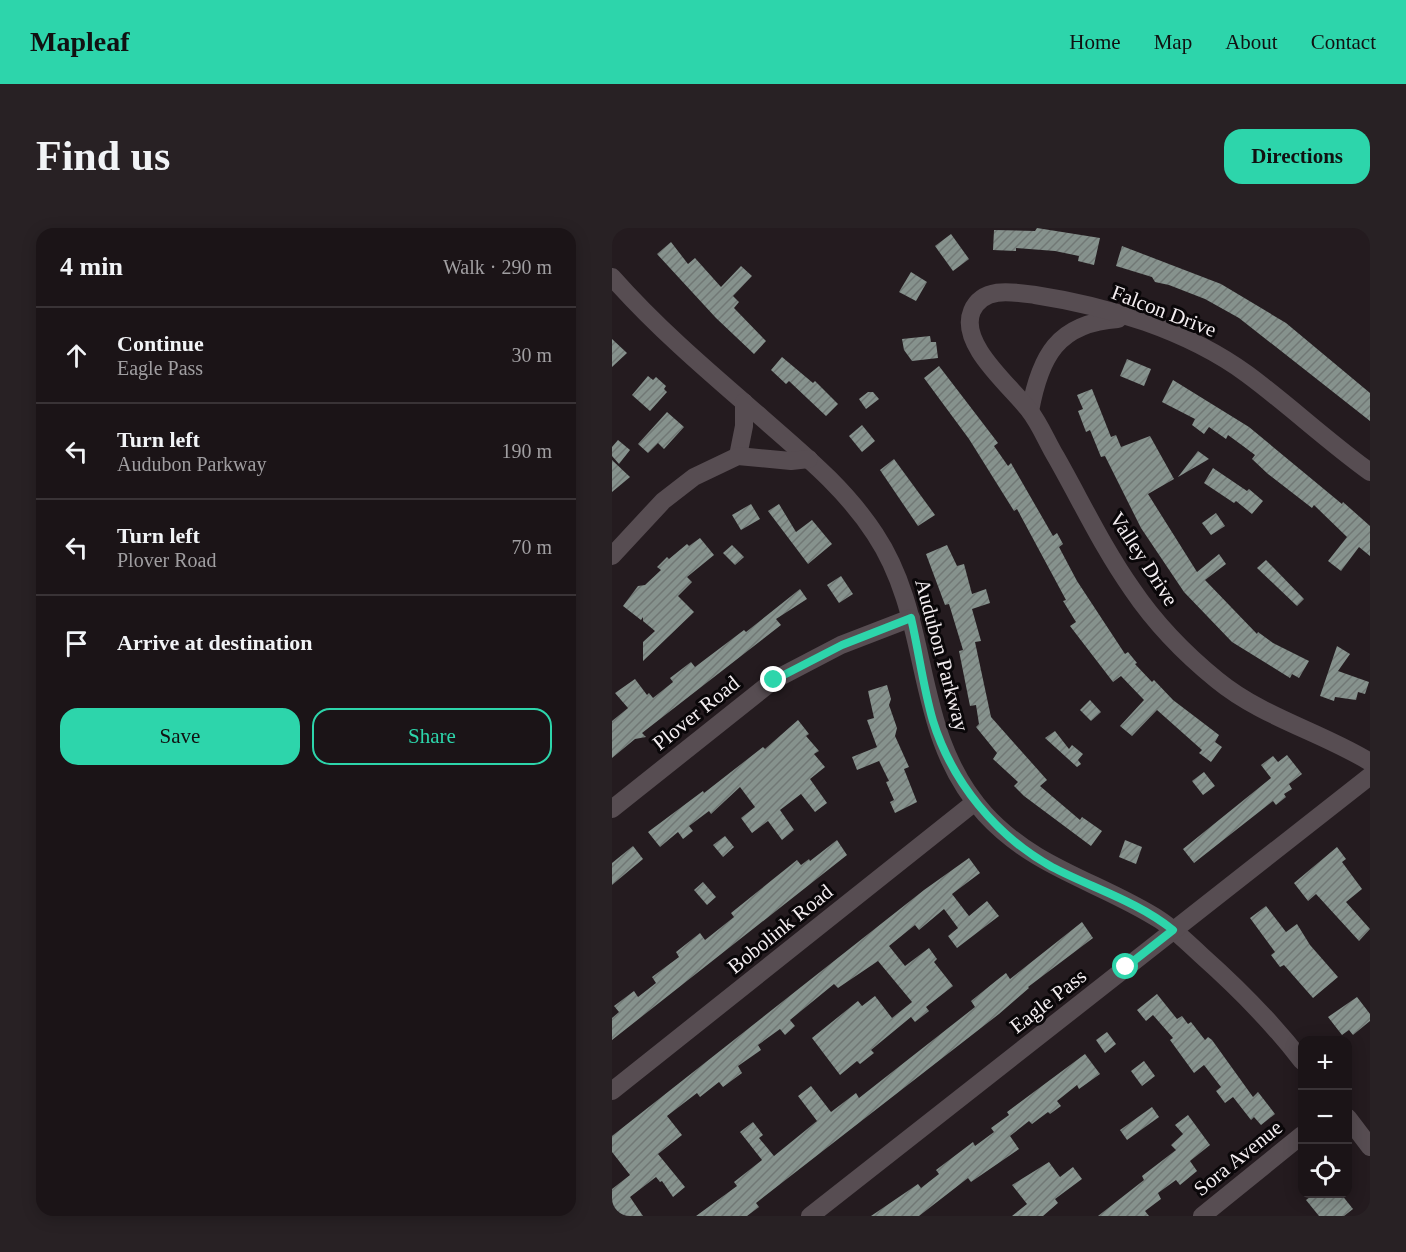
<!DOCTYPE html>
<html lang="en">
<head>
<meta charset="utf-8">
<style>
	body { margin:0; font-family:Georgia,serif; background:#282124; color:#f1f3f6 }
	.controls { position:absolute; right:18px; bottom:18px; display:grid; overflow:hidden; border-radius:12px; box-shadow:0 3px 15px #0003 }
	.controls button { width:54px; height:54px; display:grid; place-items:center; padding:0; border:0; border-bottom:2px solid #393336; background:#1b1417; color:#f1f3f6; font:30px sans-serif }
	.stop { position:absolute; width:18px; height:18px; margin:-14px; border:4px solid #2dd5ab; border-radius:50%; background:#fff }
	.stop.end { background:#2dd5ab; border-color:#fff; box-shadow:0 2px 6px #0008 }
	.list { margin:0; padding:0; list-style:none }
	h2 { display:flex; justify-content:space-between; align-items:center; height:78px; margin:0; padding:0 24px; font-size:26px }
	h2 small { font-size:20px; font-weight:400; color:#a09ea1 }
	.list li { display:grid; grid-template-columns:39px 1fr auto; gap:18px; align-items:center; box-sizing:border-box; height:96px; padding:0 24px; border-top:2px solid #393336 }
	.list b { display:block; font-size:22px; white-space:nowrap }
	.list p { margin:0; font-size:20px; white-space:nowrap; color:#a09ea1 }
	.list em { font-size:20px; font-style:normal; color:#a09ea1 }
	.actions { display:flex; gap:12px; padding:18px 24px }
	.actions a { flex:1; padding:14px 0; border:2px solid #2dd5ab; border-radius:18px; text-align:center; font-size:21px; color:#2dd5ab }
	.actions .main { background:#2dd5ab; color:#111 }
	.icon { flex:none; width:33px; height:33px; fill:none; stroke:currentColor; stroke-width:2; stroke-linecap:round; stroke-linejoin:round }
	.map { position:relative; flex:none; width:758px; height:988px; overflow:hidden; border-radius:18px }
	header { display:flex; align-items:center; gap:36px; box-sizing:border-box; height:84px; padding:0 30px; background:#2dd5ab; color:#111 }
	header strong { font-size:28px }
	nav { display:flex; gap:33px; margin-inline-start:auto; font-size:21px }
	.intro { display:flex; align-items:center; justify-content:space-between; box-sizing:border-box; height:144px; padding:0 36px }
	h1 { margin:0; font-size:42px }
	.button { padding:15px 27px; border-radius:18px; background:#2dd5ab; color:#111; font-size:21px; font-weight:700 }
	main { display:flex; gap:36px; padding:0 36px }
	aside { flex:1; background:#1b1417; border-radius:18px; box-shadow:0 3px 15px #0003 }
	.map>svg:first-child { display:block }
	.building { fill:url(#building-hatch) }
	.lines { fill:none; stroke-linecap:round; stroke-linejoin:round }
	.minor { stroke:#574d52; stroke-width:18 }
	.route { stroke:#2dd5ab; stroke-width:8 }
	.labels { text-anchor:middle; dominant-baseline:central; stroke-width:6; stroke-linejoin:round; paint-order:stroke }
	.street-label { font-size:21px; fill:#f4eef1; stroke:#0a0709 }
</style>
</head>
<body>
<header>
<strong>Mapleaf</strong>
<nav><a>Home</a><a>Map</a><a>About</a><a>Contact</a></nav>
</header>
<div class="intro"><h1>Find us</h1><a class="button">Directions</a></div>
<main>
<aside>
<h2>4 min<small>Walk · 290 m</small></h2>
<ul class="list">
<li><svg class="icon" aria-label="ahead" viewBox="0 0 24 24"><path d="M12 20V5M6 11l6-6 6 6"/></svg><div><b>Continue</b><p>Eagle Pass</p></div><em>30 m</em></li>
<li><svg class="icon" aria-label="left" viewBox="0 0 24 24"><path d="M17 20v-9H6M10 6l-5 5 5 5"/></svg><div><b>Turn left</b><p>Audubon Parkway</p></div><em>190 m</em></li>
<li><svg class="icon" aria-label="left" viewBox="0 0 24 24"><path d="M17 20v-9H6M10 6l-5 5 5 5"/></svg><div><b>Turn left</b><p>Plover Road</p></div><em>70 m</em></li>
<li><svg class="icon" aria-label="arrive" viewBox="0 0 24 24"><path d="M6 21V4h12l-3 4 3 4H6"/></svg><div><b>Arrive at destination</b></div></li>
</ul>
<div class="actions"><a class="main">Save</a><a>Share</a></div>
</aside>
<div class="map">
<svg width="758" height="988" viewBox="0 0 758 988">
	<defs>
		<pattern id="building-hatch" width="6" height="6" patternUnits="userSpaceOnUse" patternTransform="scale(1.5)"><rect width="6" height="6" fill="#86928d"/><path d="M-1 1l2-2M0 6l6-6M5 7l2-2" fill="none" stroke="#717875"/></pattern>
	</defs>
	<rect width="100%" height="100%" fill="#241b1f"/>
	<g class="building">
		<polygon points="425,0 488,10 482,37 466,33 467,28 443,23 404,20 404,23 381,22 382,2 423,3"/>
		<polygon points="339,6 357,31 341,43 323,18"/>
		<polygon points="59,14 76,36 83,30 109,59 129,38 140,48 121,68 127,74 122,80 154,113 142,126 104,90 45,26"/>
		<polygon points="510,18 609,56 674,95 758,165 758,193 627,90 593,71 557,57 543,54 540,49 504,38"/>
		<polygon points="299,44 315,54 304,73 287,64"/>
		<polygon points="318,108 319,114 324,114 326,130 300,133 292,122 290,111"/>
		<polygon points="0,111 15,125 0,139"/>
		<polygon points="170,129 201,155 203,153 226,176 214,188 177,153 174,156 159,142"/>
		<polygon points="515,131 539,141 532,158 508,148"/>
		<polygon points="327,138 386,215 382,218 396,238 399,235 441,308 445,305 451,316 447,319 465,353 513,426 516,424 525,435 523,436 540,454 542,452 561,472 607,507 603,514 610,519 599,534 587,525 590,522 545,482 520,508 508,498 532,472 509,448 501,454 458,398 464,394 451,373 454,372 405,281 402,283 357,211 312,150"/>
		<polygon points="36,148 41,152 44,149 54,158 52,161 55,164 38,183 20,167"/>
		<polygon points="561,152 637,199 730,276 731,274 758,298 758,328 747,319 729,343 716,333 735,309 702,277 700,280 656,246 640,231 643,227 631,218 616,207 614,211 597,199 592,206 580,197 583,191 550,174"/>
		<polygon points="480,161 499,209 504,207 509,219 538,208 562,251 536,266 585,344 607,326 614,336 593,352 645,406 646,404 661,415 697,433 687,450 680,446 678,450 620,414 572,364 529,300 493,228 489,229 478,202 474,204 466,183 471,181 465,167"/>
		<polygon points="256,164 261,164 267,171 254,181 247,171"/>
		<polygon points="55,184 72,199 52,221 46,215 36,225 26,216"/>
		<polygon points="250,197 263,213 250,224 237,208"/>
		<polygon points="6,212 18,222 7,236 0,228 0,219"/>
		<polygon points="586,223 597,231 566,249"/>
		<polygon points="282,231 323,287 306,298 268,242"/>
		<polygon points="0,232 18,249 0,264"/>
		<polygon points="601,240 635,263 637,261 651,273 640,286 624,273 622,275 592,255"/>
		<polygon points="139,276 148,291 129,302 120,287"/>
		<polygon points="167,276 184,304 200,292 220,316 196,336 156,283"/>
		<polygon points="604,285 613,298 599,307 590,295"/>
		<polygon points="88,310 102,327 75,349 80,354 66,368 82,384 31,433 31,414 43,403 31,393 31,389 29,392 11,378 26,358 33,357 49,342 45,339 55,329 57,331 75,316 77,318"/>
		<polygon points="120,317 132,329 123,337 111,325"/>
		<polygon points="335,317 345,338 352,336 360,366 374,361 378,375 360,381 369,413 363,414 379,489 435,552 428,558 468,592 470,589 490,603 479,618 412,568 402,558 406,554 381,531 385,525 364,499 367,496 364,477 358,478 347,423 351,422 337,376 333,377 314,326"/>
		<polygon points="654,332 692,371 685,378 645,340"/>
		<polygon points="229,348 241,366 227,375 215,357"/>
		<polygon points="188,361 195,371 164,391 169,397 30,505 34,509 23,511 0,530 0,493 16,480 3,465 23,451 35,467 37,465 41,470 61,454 58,450 79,434 83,439 132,402 134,404"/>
		<polygon points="725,418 738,426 726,443 757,454 753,466 746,464 744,472 723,469 722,473 708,468"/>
		<polygon points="275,457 279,471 277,477 285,500 283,508 297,539 292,541 305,574 283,585 278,574 282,572 274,554 277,553 267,533 245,542 240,529 265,519 255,492 262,490 256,463"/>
		<polygon points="478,472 489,484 479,493 468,482"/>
		<polygon points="186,492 197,506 194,508 207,523 202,526 213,539 198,551 215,575 203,584 189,566 168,582 182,602 170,612 156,593 140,605 129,590 143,579 128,559 99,586 97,583 77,598 81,603 71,611 66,604 48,619 36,604 91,563 92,565 151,519 153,521"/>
		<polygon points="443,503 457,521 460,517 471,526 466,532 469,536 465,539 433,510"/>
		<polygon points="675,527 690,546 677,556 680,561 672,566 674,569 664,577 661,573 582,635 571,621 659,550 649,537 661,528 666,534"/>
		<polygon points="592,544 603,558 591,567 580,553"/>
		<polygon points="113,608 122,619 111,629 101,617"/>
		<polygon points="225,612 235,627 0,812 0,790 7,784 2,778 22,763 26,769 44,755 40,749 67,729 64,724 88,705 93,712 122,689 119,685 185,632 189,637 197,631 198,633"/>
		<polygon points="513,612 530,619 524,636 507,629"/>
		<polygon points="21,618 31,631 0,657 0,635"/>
		<polygon points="725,619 734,631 730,634 750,661 734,674 758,701 747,713 704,666 696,673 682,655"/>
		<polygon points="357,630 368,645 340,666 357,688 375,673 387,688 345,720 336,708 346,700 332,681 307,702 303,697 277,718 293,738 317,720 325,731 322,734 341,758 314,779 317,783 303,794 299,789 259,822 262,825 248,836 245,833 228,847 200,810 246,773 250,778 263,768 280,790 300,774 266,733 226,760 222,756 178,792 183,798 173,807 168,801 146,817 149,822 126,838 130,845 111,859 107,854 88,869 85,865 55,888 70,907 46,926 73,959 61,969 50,953 48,954 44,949 18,969 31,988 0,988 0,961 18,947 0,924 0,908 312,662"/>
		<polygon points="91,654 104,669 95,677 82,662"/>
		<polygon points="654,678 674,704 685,696 698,717 726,749 701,770 672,737 668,739 659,727 663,724 638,690"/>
		<polygon points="470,694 481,710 416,759 417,760 387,786 144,975 147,979 135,988 84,988 125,958 122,954 150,932 128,904 141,894 151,907 147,910 162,928 205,893 186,868 199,858 219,884 244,865 247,870 363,779 359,773 385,752 394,745 398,751"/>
		<polygon points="545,766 565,791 570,788 576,796 579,794 593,812 596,809 600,812 641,869 646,864 663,886 649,897 642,889 639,892 621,869 613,875 604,863 609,859 592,837 582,845 558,812 561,810 541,787 534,793 525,782"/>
		<polygon points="745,769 758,786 758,793 741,807 737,802 730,807 716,789"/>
		<polygon points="495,804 504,816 493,825 484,812"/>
		<polygon points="473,826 488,846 467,861 465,857 445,873 449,878 438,886 436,884 420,896 417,893 398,908 407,921 359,954 356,950 307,988 259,988 306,956 309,960 327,946 324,942 361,914 363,918 382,904 379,900 397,887 395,884"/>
		<polygon points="532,833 543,848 530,858 519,843"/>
		<polygon points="540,879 547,889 515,912 508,902"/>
		<polygon points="576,887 598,917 578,933 585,943 568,957 564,952 546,965 549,971 533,983 537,988 486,988 532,952 530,948 564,922 559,917 571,906 563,897"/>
		<polygon points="437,934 448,949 461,939 470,951 443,971 446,975 431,988 400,988 415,976 400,957"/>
		<polygon points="702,966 729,966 741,981 732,988 707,988 694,972"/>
	</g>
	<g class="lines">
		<g class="minor">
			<path d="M0,49C46,101 98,145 150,190C191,226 233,260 263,306C322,395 298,503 373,586C423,641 489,654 548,692C563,702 576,715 589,727C626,760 660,794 690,833"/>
			<path d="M418,183C428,129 445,95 506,91"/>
			<polyline points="126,228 132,198 132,174"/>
			<path d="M758,244C715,213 677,177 635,146C575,102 495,78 423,67C401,64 371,58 360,83C346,116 400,159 417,182C428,196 435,214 444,229C469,273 491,320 520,361C543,395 573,426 605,452C650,489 709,504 758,534"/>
			<polyline points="0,328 51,273 82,249 126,228 179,233 197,231"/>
			<polyline points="0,581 162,452 229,417 299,390"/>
			<polyline points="0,863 363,574"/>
			<polyline points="736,890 758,919"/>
			<polyline points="198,988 758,548"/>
			<polyline points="590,988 690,907"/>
		</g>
	</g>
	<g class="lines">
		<path class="route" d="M162,452L230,417L299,390C307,424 311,459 321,493C340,554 384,608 440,639C480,660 525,673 561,702L514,739"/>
	</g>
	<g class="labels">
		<g class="street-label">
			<text transform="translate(552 83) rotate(21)">Falcon Drive</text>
			<text transform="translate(532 331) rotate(57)">Valley Drive</text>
			<text transform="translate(330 427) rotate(75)">Audubon Parkway</text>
			<text transform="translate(84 485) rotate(-39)">Plover Road</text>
			<text transform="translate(168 701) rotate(-39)">Bobolink Road</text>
			<text transform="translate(436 773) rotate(-38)">Eagle Pass</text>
			<text transform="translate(626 930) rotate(-39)">Sora Avenue</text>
		</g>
	</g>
</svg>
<div class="controls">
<button>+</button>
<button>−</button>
<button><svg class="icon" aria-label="locate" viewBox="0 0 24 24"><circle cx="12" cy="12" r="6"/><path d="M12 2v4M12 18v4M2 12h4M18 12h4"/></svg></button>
</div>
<div class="stop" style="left:514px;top:739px"></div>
<div class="stop end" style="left:162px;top:452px"></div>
</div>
</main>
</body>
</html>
